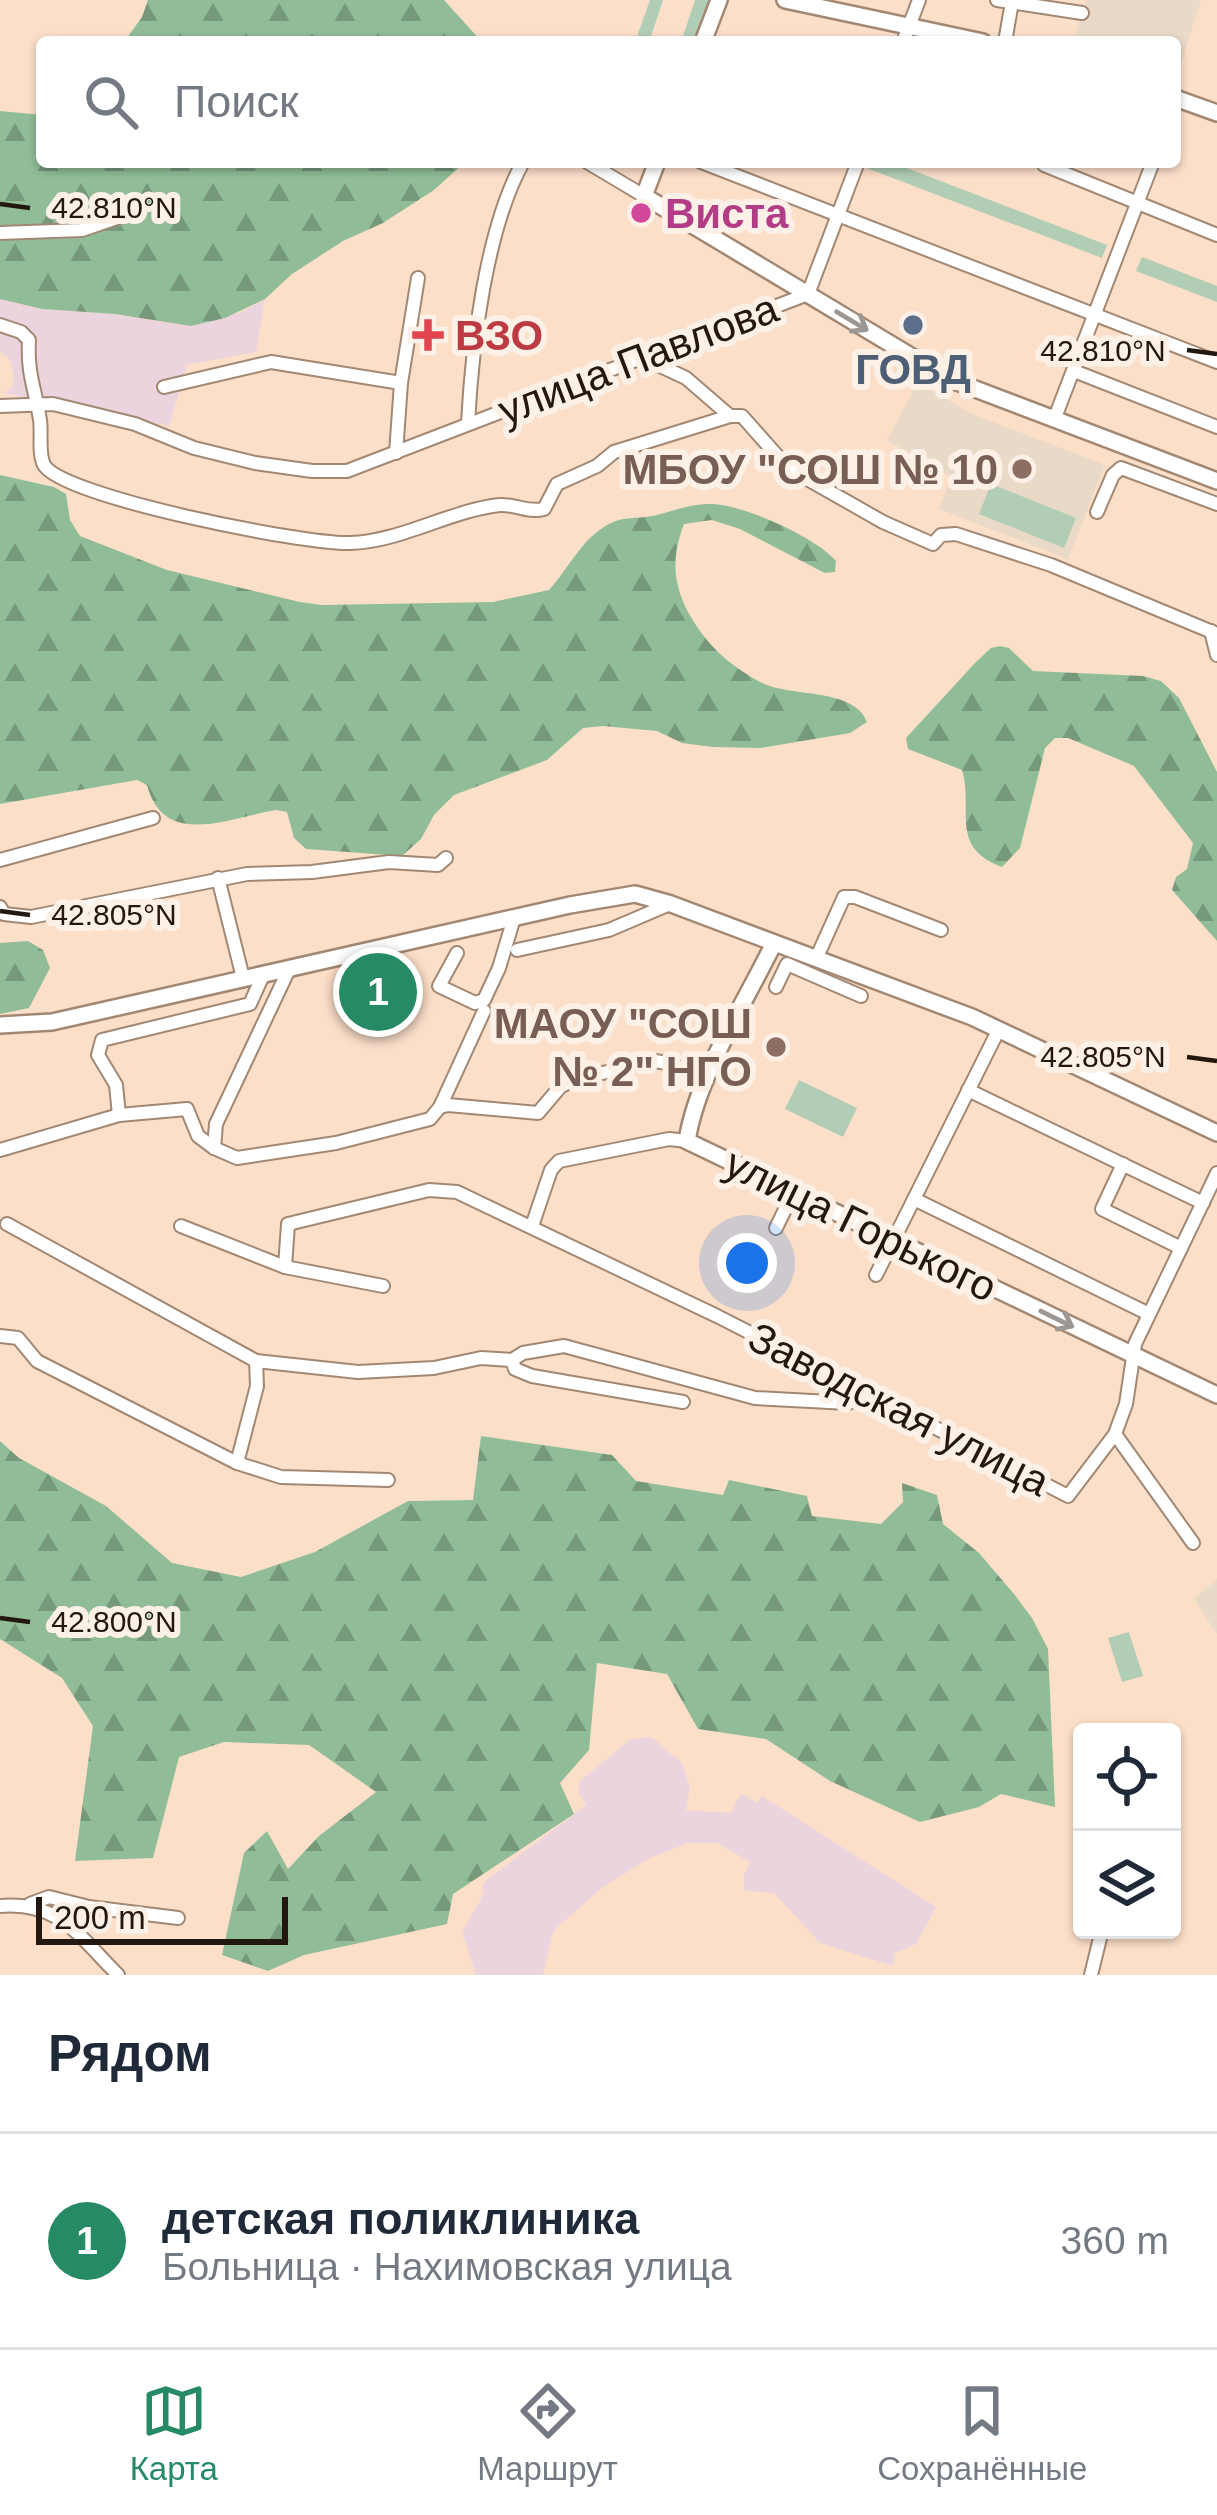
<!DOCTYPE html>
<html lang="ru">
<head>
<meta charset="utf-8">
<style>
	body { margin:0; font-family:Arial,sans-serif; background:#f2f2f3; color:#1f2937 }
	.controls { position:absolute; right:36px; bottom:36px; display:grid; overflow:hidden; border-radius:12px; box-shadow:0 3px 9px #0004 }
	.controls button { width:108px; height:108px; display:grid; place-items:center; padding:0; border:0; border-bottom:3px solid #e0e1e3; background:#fff; color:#1f2937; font:60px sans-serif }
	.scale { position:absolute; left:36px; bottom:30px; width:252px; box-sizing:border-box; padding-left:12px; border:6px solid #221810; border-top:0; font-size:33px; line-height:42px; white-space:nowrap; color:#221810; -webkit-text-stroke:9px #fcf0e7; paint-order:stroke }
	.you { position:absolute; left:747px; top:1263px; width:42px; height:42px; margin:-30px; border:9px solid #fff; border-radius:50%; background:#1a73e8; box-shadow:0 0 0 18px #1a73e833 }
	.badge { display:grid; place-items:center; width:78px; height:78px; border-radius:50%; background:#268a64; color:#fff; font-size:39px; font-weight:700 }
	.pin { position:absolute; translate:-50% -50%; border:6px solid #fff; box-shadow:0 3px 12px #0006 }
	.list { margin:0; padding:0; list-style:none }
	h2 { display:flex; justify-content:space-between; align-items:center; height:156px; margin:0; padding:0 48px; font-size:51px }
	h2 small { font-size:39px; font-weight:400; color:#747a83 }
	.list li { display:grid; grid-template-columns:78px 1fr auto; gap:36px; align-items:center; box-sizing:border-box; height:216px; padding:0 48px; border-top:3px solid #e0e1e3 }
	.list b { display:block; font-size:45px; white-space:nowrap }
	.list p { margin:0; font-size:39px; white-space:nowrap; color:#747a83 }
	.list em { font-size:39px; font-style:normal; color:#747a83 }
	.icon { flex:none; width:66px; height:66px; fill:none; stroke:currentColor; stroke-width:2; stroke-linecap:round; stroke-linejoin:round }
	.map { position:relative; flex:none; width:1217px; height:1975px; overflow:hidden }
	.search { position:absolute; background:#fff; box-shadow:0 3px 9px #0004; left:36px; right:36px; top:36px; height:132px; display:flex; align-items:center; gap:30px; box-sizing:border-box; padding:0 42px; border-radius:12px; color:#747a83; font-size:45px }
	.sheet { height:372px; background:#fff }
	nav { display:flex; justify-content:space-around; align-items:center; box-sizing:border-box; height:168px; border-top:3px solid #e0e1e3; background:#fff; font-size:33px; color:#747a83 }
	nav a { display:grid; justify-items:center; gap:6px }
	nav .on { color:#268a64 }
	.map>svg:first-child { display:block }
	.industrial { fill:#ecd4df }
	.education { fill:#e9d9c7 }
	.green { fill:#b1cdb5 }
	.forest { fill:url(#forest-firs) }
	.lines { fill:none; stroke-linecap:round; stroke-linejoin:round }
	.minor-casing { stroke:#a28873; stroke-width:16 }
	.major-casing { stroke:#a28873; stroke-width:20 }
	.minor { stroke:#fff; stroke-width:12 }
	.major { stroke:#fff; stroke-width:15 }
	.oneway { stroke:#9c9793 }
	.ticks { fill:none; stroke:#221810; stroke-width:4.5 }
	.hotel-dot { fill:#d1479c; stroke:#fcf0e7; stroke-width:4.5 }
	.service-dot { fill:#5c6f8a; stroke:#fcf0e7; stroke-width:4.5 }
	.health-dot { fill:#e0444e; stroke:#fcf0e7; stroke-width:4.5 }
	.education-dot { fill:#8d6e63; stroke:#fcf0e7; stroke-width:4.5 }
	.labels { text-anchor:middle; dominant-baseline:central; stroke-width:12; stroke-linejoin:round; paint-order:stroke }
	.hotel-label { font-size:42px; font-weight:bold; fill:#b23c85; stroke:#fcf0e7; text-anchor:start }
	.health-label { font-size:42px; font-weight:bold; fill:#be3a42; stroke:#fcf0e7; text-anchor:start }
	.street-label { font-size:42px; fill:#221810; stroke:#fcf0e7 }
	.service-label { font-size:42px; font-weight:bold; fill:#4e5e75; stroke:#fcf0e7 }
	.education-label { font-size:42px; font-weight:bold; fill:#785e54; stroke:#fcf0e7; text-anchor:end }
	.ticks-label { font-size:30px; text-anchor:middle; fill:#221810; stroke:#fcf0e7; stroke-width:12; stroke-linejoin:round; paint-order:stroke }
</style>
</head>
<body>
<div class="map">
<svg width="1217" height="1975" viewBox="0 0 1217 1975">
	<defs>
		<pattern id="forest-firs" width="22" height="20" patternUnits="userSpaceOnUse" patternTransform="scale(3)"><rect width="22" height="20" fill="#90bd97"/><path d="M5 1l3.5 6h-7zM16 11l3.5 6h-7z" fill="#75997a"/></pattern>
	</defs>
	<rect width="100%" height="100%" fill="#fcdfc9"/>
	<g class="industrial">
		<polygon points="0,299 42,309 115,314 191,326 242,312 265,299 256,352 187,365 169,426 4,393 12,388 14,377 9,358 0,352"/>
		<polygon points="651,1737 682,1763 690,1787 686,1810 731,1813 741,1793 757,1803 762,1796 936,1907 916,1944 895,1953 893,1966 820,1943 775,1894 744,1890 744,1875 750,1862 717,1843 688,1843 650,1858 603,1887 554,1930 543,1975 476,1975 462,1932 481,1899 484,1882 586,1805 578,1792 580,1781 631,1739"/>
	</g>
	<g class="education">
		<polygon points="1086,0 1201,0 1175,82 1175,42 1073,42"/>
		<polygon points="918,382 972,414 1105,465 1068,559 939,509 951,477 887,440"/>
		<polygon points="1217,1579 1217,1634 1194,1599"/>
	</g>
	<g class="green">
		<polygon points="650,0 663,0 649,42 635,42"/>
		<polygon points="695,0 711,0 695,42 681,42"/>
		<polygon points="866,162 891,162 1107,245 1102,258 864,167"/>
		<polygon points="1142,257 1217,286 1217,302 1136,271"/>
		<polygon points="991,484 1076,518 1064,548 979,514"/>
		<polygon points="799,1080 857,1108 843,1137 785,1109"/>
		<polygon points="1129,1632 1143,1676 1122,1682 1108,1638"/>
	</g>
	<g class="forest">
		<polygon points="148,0 444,0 482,42 124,42 142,17"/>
		<polygon points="0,111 42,115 42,162 465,162 434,190 383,223 343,241 292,274 265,299 225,318 191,326 115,314 42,309 0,299"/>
		<path d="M0,475L54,487L66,494L70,520L80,536L167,570L300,602L322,605L493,602L549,590C570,567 582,537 611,523C625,516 642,519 657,515C675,510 691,504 711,504C742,504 816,537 836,561L835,572L825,573L740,529L712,520L684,524C672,555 672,582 688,612C706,644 726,663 760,682C790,698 854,687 867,722L850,733L761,748L713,747L682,743L657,731L603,726L583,728L547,760L454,795L434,815L421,839L402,856L306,849L294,838L287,812L276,810C228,818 164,849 147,785L137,780L0,804Z"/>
		<path d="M1000,646L1009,648L1033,671L1143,676L1161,681L1179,698L1217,772V941L1172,890L1176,877L1187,869L1193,843L1134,766L1068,738H1055L1045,748L1020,848L1002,867C948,847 974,809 962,770L908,749L906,738L975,663L991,648Z"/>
		<polygon points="28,941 43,950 50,968 29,1008 0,1014 0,943"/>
		<polygon points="481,1436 612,1455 636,1481 723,1495 729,1480 807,1496 812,1516 881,1524 903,1502 902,1483 937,1495 943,1524 979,1553 1014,1594 1032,1618 1048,1649 1055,1807 1001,1794 979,1807 920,1822 830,1781 766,1739 698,1729 667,1674 597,1663 589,1750 560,1783 574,1814 453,1894 447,1924 304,1955 268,1971 222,1955 244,1853 267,1831 288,1869 319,1836 376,1792 309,1745 224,1742 179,1757 153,1858 75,1861 93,1726 62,1678 0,1639 0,1441 19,1458 106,1506 172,1563 241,1577 315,1552 408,1501 473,1500"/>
	</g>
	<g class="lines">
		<g class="minor-casing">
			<g id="minor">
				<polyline points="997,0 1082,13"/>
				<polyline points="903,42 919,0"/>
				<polyline points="1005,42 1012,2"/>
				<polyline points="587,162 644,196"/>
				<polyline points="701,162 1217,362"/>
				<polyline points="1044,165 1217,235"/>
				<polyline points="0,233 82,230 131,213"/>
				<path d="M0,325L21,332L29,340C27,374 35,388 40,420C42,433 38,453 44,465C63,497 306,545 350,543C400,542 451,510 500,505C515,504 528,513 544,509L557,484L597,466L614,452L730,416"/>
				<polyline points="647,353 656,364 686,378 730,416 742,416 788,468 883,522 933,544 941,535 956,534 1051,565 1217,634"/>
				<polyline points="1074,371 1217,427"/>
				<polyline points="401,383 418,278"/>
				<polyline points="164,387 271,362 401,383 396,453"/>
				<polyline points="0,406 53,404 135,424 194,448 255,463 312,471 347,471 808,294 858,162"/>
				<polyline points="1054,420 1153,162"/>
				<path d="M468,423C472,346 486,229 523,162"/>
				<polyline points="1097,512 1113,475 1121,468 1217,504"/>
				<polyline points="1211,631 1217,655"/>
				<polyline points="0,860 153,818"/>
				<polyline points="218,878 243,978"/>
				<polyline points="0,907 4,914 31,917 247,874 312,872 389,862 438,865 446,858"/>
				<polyline points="517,950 609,930 670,904"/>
				<polyline points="457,953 439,986 475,1003 484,1000 499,968 514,918"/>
				<polyline points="816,959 844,897 855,897 941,930"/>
				<polyline points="776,987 787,964 861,996"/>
				<polyline points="968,1090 1203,1203"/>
				<polyline points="440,1107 484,1011"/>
				<polyline points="119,1115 116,1085 98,1055 102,1040 250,1004 264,973"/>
				<polyline points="214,1148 216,1124 290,967"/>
				<polyline points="0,1150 119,1115 187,1109 198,1136 214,1148 237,1158 336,1143 430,1119 440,1107 448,1105 538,1113 560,1087 572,1080 655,1061 672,1064 707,1081"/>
				<polyline points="1123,1164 1102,1209 1181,1248"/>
				<polyline points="914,1199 1149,1314"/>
				<polyline points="7,1224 256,1361 358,1372 434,1368 481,1358 512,1360 515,1369 532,1376 683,1402"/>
				<polyline points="181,1226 285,1267 383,1286"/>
				<polyline points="532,1226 551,1170 559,1161 669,1139 687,1141"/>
				<polyline points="776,1228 793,1193"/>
				<polyline points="285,1267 288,1224 429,1190 457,1192 717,1316 1068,1496 1115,1434 1126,1404 1135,1344 1217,1173"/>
				<polyline points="876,1275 999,1029"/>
				<polyline points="0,1336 18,1338 37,1361 237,1463 281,1477 388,1480"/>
				<polyline points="512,1360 523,1353 564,1346 755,1398 848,1403 872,1395"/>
				<polyline points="1115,1434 1193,1543"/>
				<polyline points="237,1463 257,1386 256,1361"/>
				<polyline points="30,1904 49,1897 89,1907 178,1918"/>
				<path d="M0,1906C59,1901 79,1936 118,1975"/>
				<polyline points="1091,1975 1102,1930"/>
			</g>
		</g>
		<g class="major-casing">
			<g id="major">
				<polyline points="785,0 983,42"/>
				<polyline points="703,42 719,0"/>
				<polyline points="1175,98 1217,113"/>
				<polyline points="657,162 644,196 949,379 1217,481"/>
				<path d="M774,943C745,1003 697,1076 687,1141L1217,1395"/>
				<polyline points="0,1025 52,1022 570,905 635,894 671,904 972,1017 1217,1133"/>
			</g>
		</g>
		<use href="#minor" class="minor"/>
		<use href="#major" class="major"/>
	</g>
	<defs><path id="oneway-shaft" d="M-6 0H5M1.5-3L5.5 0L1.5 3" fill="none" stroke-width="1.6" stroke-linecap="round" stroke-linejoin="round" transform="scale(3)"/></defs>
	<g class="oneway">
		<use href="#oneway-shaft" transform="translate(852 321) rotate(31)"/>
		<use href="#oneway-shaft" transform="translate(1057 1319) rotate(26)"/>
	</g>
	<path class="ticks" d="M0,204L30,208M1187,350L1217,354M0,911L30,915M1187,1057L1217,1061M0,1618L30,1622"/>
	<circle class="hotel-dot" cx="641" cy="213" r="12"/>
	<circle class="service-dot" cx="913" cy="325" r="12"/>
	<path class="health-dot" d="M422 317h12v12h12v12h-12v12h-12v-12h-12v-12h12z"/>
	<g class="education-dot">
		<circle cx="1022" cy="469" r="12"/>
		<circle cx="776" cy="1047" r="12"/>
	</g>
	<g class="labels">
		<g class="hotel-label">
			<text x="665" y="213">Виста</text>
		</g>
		<g class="health-label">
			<text x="455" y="335">ВЗО</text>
		</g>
		<g class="street-label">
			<text transform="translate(638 359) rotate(-21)">улица Павлова</text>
			<text transform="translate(861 1225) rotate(26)">улица Горького</text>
			<text transform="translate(899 1409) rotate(27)">Заводская улица</text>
		</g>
		<g class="service-label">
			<text x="913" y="369">ГОВД</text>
		</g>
		<g class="education-label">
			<text x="998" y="469">МБОУ "СОШ № 10</text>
			<text x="752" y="1023">МАОУ "СОШ<tspan x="752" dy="48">№ 2" НГО</tspan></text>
		</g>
	</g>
	<g class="ticks-label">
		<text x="114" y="218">42.810°N</text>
		<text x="1103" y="361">42.810°N</text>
		<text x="114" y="925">42.805°N</text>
		<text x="1103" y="1067">42.805°N</text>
		<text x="114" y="1632">42.800°N</text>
	</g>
</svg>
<div class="controls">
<button><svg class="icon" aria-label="locate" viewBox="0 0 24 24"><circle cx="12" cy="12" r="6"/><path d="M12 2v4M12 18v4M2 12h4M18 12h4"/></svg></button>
<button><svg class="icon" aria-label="layers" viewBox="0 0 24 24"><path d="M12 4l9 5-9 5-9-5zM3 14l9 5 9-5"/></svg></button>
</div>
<div class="scale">200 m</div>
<div class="you"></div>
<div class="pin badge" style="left:378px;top:992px">1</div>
<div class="search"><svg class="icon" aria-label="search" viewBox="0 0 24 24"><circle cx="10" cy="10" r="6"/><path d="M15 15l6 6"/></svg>Поиск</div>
</div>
<section class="sheet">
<h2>Рядом<small></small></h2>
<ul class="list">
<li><span class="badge">1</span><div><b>детская поликлиника</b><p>Больница · Нахимовская улица</p></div><em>360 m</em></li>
</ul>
</section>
<nav>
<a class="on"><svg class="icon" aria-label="map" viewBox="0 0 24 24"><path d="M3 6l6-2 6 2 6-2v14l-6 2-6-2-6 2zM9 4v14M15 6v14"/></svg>Карта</a>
<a><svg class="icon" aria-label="directions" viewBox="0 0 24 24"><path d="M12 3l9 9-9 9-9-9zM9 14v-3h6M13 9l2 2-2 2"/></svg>Маршрут</a>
<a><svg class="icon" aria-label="saved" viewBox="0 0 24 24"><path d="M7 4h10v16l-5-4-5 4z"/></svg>Сохранённые</a>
</nav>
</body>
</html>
